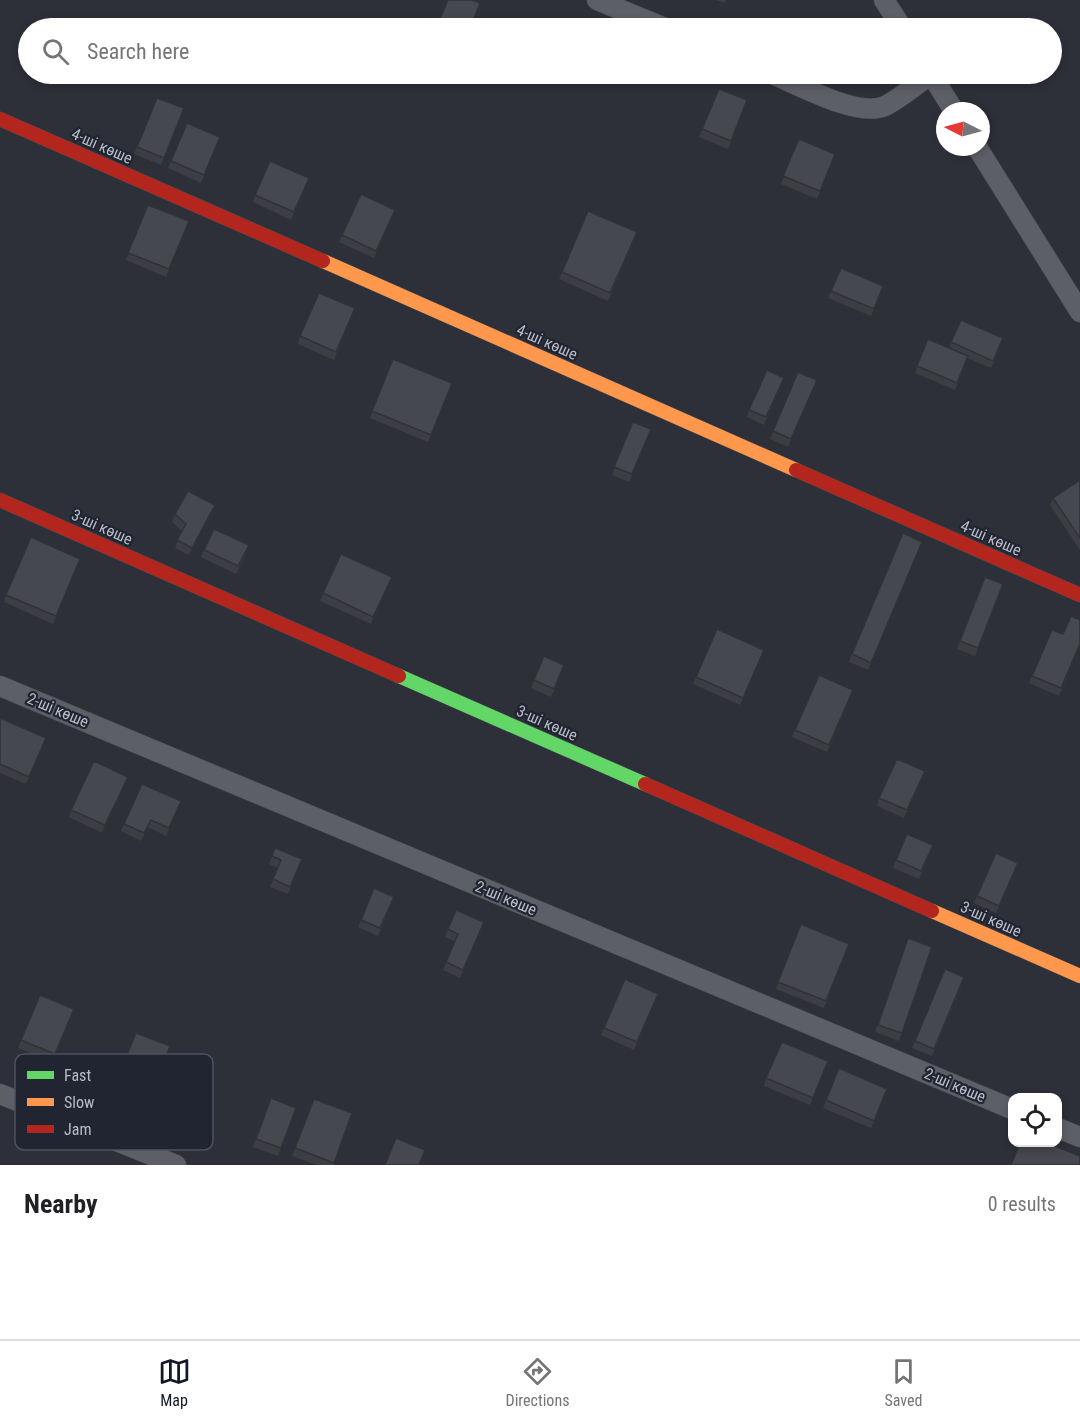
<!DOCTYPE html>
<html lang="en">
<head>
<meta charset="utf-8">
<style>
	body { margin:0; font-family:"Roboto Condensed",sans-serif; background:#f2f2f2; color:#202124 }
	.controls { position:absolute; right:18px; bottom:18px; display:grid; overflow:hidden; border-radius:12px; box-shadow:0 3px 9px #0003 }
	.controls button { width:54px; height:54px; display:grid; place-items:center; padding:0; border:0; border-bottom:2px solid #e0e0e0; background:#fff; color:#202124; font:30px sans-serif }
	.compass { position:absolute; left:936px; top:102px; width:54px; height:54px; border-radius:50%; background:#fff; box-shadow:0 3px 9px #0003; rotate:276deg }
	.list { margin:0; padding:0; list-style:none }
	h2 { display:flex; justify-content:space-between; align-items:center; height:78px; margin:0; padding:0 24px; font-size:26px }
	h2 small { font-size:20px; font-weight:400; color:#757577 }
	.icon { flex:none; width:33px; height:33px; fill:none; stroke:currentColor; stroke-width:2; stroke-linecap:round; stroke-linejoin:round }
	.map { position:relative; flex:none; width:1080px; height:1165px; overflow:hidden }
	.search { position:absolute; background:#fff; box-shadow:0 3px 9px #0003; left:18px; right:18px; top:18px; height:66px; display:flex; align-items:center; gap:15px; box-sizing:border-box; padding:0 21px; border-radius:33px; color:#757577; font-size:22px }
	.sheet { height:174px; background:#fff }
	nav { display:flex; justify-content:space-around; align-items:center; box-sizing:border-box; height:84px; border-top:2px solid #e0e0e0; background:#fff; font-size:16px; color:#757577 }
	nav a { display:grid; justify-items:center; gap:3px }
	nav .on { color:#111827 }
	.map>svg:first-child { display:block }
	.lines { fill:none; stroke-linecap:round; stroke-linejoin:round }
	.street-casing { stroke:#494b51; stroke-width:21 }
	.fast-casing { stroke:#494b51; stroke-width:15 }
	.slow-casing { stroke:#494b51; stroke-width:15 }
	.jam-casing { stroke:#494b51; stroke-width:15 }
	.street { stroke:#5d5f66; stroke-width:20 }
	.fast { stroke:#63d668; stroke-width:14 }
	.slow { stroke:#ff974d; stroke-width:14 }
	.jam { stroke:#b3261e; stroke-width:14 }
	.wall { fill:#3c3e44 }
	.shaded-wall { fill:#313237 }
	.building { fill:#46484f; stroke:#313237; stroke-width:1.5 }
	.labels { text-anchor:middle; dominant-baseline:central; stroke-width:4.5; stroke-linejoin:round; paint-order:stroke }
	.street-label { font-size:16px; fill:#b8bbc8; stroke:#212532 }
	.key { fill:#212532; stroke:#4e525f; stroke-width:1.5 }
	.key-label { font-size:16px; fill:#b8bbc8 }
</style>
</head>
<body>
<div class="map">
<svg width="1080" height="1165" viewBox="0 0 1080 1165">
	<rect width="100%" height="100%" fill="#2d3038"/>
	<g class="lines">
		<g class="street-casing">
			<g id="street">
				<polyline points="597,0 665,28"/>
				<polyline points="884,0 902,28"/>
				<path d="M772,74C799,85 858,118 885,106C901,98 917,84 931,74"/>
				<polyline points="931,74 954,111"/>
				<polyline points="977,147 1080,312"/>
				<polyline points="0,686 1012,1109"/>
				<polyline points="0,1094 176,1165"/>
				<polyline points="1058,1128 1080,1137"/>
			</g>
		</g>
		<g class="fast-casing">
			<polyline id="fast" points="399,676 645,784"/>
		</g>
		<g class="slow-casing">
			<g id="slow">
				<polyline points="323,261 796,470"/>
				<polyline points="932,911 1080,976"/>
			</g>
		</g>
		<g class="jam-casing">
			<g id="jam">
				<polyline points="0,119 323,261"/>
				<polyline points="796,470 1080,595"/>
				<polyline points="0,500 399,676"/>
				<polyline points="645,784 932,911"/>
			</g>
		</g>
		<use href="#street" class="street"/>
		<use href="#fast" class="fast"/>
		<use href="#slow" class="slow"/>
		<use href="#jam" class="jam"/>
	</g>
	<g class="wall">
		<polygon points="716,0 726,0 725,3"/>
		<polygon points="719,89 747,100 728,149 699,137"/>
		<polygon points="184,108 161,165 134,154 137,147"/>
		<polygon points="220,137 201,183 168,168 171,161"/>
		<polygon points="799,139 835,154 817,199 781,184"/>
		<polygon points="306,186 291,220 253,202 255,195"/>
		<polygon points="148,205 189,221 166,277 126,260"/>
		<polygon points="395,210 374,258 339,242 342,235"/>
		<polygon points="634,240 608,301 559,279 562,272"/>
		<polygon points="841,268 881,294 871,316 828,298"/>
		<polygon points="352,316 334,360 298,344 300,336"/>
		<polygon points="928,339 949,348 951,342 1001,345 991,368 967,358 955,390 915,373"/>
		<polygon points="393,359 452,383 428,442 370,418"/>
		<polygon points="784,378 764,425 747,417 749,410"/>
		<polygon points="817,380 788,447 770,439 773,431"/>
		<polygon points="633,422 651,429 629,482 612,475"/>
		<polygon points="1080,480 1080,550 1050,505 1053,498"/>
		<polygon points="212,513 189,555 175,548 182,531 172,522 175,514"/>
		<polygon points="922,542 868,670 849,662 852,654"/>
		<polygon points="204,550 246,553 236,574 201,557"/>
		<polygon points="80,559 53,624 4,602 6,595"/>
		<polygon points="392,577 371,624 320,601 323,593"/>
		<polygon points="985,577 1003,584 975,656 957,649"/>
		<polygon points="1080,645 1059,696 1029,683 1032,676"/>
		<polygon points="764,650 740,705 693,684 696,677"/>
		<polygon points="544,656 561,673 551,697 531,688"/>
		<polygon points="850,698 827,752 792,737 795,730"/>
		<polygon points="0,718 43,746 26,784 0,773"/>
		<polygon points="925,771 904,818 877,806 879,798"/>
		<polygon points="125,784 102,833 69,817 71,810"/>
		<polygon points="181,801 166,836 148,827 141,841 121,831 124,824"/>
		<polygon points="275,848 299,867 288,894 270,887 278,868 269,864"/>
		<polygon points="930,852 919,879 893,868 896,860"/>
		<polygon points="1015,871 996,913 974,903 977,896"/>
		<polygon points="391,904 378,936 358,927 361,920"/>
		<polygon points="801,924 849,944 824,1008 776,989"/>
		<polygon points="448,929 481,930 460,978 443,970 455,941 445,937"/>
		<polygon points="908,938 932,947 899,1041 875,1032"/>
		<polygon points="962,984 932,1056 912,1048 915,1041"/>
		<polygon points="658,994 634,1050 601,1035 604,1028"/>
		<polygon points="40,995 74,1009 52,1062 18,1048"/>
		<polygon points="136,1033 170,1046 151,1096 116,1082"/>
		<polygon points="828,1061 810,1105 764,1086 766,1078"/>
		<polygon points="887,1089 871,1128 823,1108 826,1100"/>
		<polygon points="271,1098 296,1108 278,1156 253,1147"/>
		<polygon points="314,1099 352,1113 333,1165 317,1165 292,1156"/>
	</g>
	<g class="shaded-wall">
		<polygon points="215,505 212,513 189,555 192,548"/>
		<polygon points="392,577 389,585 371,624 373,617"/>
		<polygon points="128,777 125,784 102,833 105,825"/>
	</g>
	<g class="building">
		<polygon points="448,0 472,0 480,3 470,28 436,28"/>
		<polygon points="719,89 747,100 731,141 702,129"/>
		<polygon points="157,98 184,108 164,158 137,147"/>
		<polygon points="187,123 220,137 204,175 171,161"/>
		<polygon points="799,139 835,154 820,191 783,176"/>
		<polygon points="270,161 309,178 294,212 255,195"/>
		<polygon points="361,194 395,210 376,251 342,235"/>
		<polygon points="148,205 189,221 169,269 128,253"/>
		<polygon points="588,211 637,232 610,293 562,272"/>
		<polygon points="841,268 883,286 874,309 831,291"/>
		<polygon points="319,293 355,308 336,352 300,336"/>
		<polygon points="961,320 1003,338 993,361 951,342"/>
		<polygon points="928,339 968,356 957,383 917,366"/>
		<polygon points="393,359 452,383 431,435 372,411"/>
		<polygon points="767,370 784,378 766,417 749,410"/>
		<polygon points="798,372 817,380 791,439 773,431"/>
		<polygon points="633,422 651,429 632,474 614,467"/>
		<polygon points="1080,480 1080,538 1053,498"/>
		<polygon points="188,491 215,505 192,548 177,540 186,524 175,514"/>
		<polygon points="214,529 249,545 238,566 204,550"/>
		<polygon points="903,533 922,542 871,663 852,654"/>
		<polygon points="31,537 80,559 56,616 6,595"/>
		<polygon points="341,554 392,577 373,617 323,593"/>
		<polygon points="985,577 1003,584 978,648 960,641"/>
		<polygon points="1071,616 1080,620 1080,644 1061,688 1032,676 1052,630 1063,634"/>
		<polygon points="717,629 764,650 743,698 696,677"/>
		<polygon points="544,656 564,665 554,689 534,680"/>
		<polygon points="819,675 853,690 829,745 795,730"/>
		<polygon points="0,718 46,738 29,777 0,764"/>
		<polygon points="897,759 925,771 907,810 879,798"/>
		<polygon points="94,761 128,777 105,825 71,810"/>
		<polygon points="142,784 181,801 169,828 151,820 144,833 124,824"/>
		<polygon points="907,834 933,845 921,871 896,860"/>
		<polygon points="275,848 302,859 290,887 273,879 281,860 272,856"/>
		<polygon points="996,853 1018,863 999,906 977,896"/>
		<polygon points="374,888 394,897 380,928 361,920"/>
		<polygon points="456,910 484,922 463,970 446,962 458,934 448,929"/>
		<polygon points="801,924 849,944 826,1001 778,982"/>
		<polygon points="908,938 932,947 902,1033 878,1025"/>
		<polygon points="945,969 964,977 934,1049 915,1041"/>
		<polygon points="625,979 658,994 637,1042 604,1028"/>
		<polygon points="40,995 74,1009 55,1054 21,1040"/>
		<polygon points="136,1033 170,1046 154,1088 119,1074"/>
		<polygon points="782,1042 828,1061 813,1098 766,1078"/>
		<polygon points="839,1068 887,1089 874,1121 826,1100"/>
		<polygon points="271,1098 296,1108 281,1148 256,1139"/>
		<polygon points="314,1099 352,1113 334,1163 295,1148"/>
		<polygon points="396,1138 425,1150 419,1165 385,1165"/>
		<polygon points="1020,1143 1047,1143 1080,1156 1080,1165 1011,1165"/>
	</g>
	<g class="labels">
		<g class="street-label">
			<text transform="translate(102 146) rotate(24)">4-шi көше</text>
			<text transform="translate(547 342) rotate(24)">4-шi көше</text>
			<text transform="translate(102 527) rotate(24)">3-шi көше</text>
			<text transform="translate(991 538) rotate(24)">4-шi көше</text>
			<text transform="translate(58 710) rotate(23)">2-ші көше</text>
			<text transform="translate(547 723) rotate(24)">3-шi көше</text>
			<text transform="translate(506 898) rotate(23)">2-ші көше</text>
			<text transform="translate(991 919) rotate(24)">3-шi көше</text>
			<text transform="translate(955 1085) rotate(23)">2-ші көше</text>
		</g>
	</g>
	<rect x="15" y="1054" width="198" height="96" rx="9" class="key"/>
	<rect x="27" y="1071" width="27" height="8" fill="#63d668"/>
	<rect x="27" y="1098" width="27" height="8" fill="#ff974d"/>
	<rect x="27" y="1125" width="27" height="8" fill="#b3261e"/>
	<g class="key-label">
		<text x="64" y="1081">Fast</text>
		<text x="64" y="1108">Slow</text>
		<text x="64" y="1135">Jam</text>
	</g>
</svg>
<div class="controls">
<button><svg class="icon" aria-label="locate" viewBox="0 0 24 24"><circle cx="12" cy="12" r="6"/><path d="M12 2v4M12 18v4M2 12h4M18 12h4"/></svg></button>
</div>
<svg class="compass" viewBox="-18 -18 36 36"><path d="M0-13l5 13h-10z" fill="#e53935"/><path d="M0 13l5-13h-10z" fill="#757577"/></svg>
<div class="search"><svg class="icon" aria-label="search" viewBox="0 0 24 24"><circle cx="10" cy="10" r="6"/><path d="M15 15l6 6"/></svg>Search here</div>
</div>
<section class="sheet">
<h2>Nearby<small>0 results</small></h2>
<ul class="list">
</ul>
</section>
<nav>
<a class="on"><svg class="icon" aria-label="map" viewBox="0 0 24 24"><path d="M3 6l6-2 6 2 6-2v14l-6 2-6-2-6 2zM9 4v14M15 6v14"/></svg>Map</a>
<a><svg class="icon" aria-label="directions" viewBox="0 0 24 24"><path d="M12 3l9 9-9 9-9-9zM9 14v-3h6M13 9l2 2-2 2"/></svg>Directions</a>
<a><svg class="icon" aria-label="saved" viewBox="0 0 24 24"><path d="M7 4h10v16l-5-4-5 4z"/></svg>Saved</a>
</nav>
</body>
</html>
